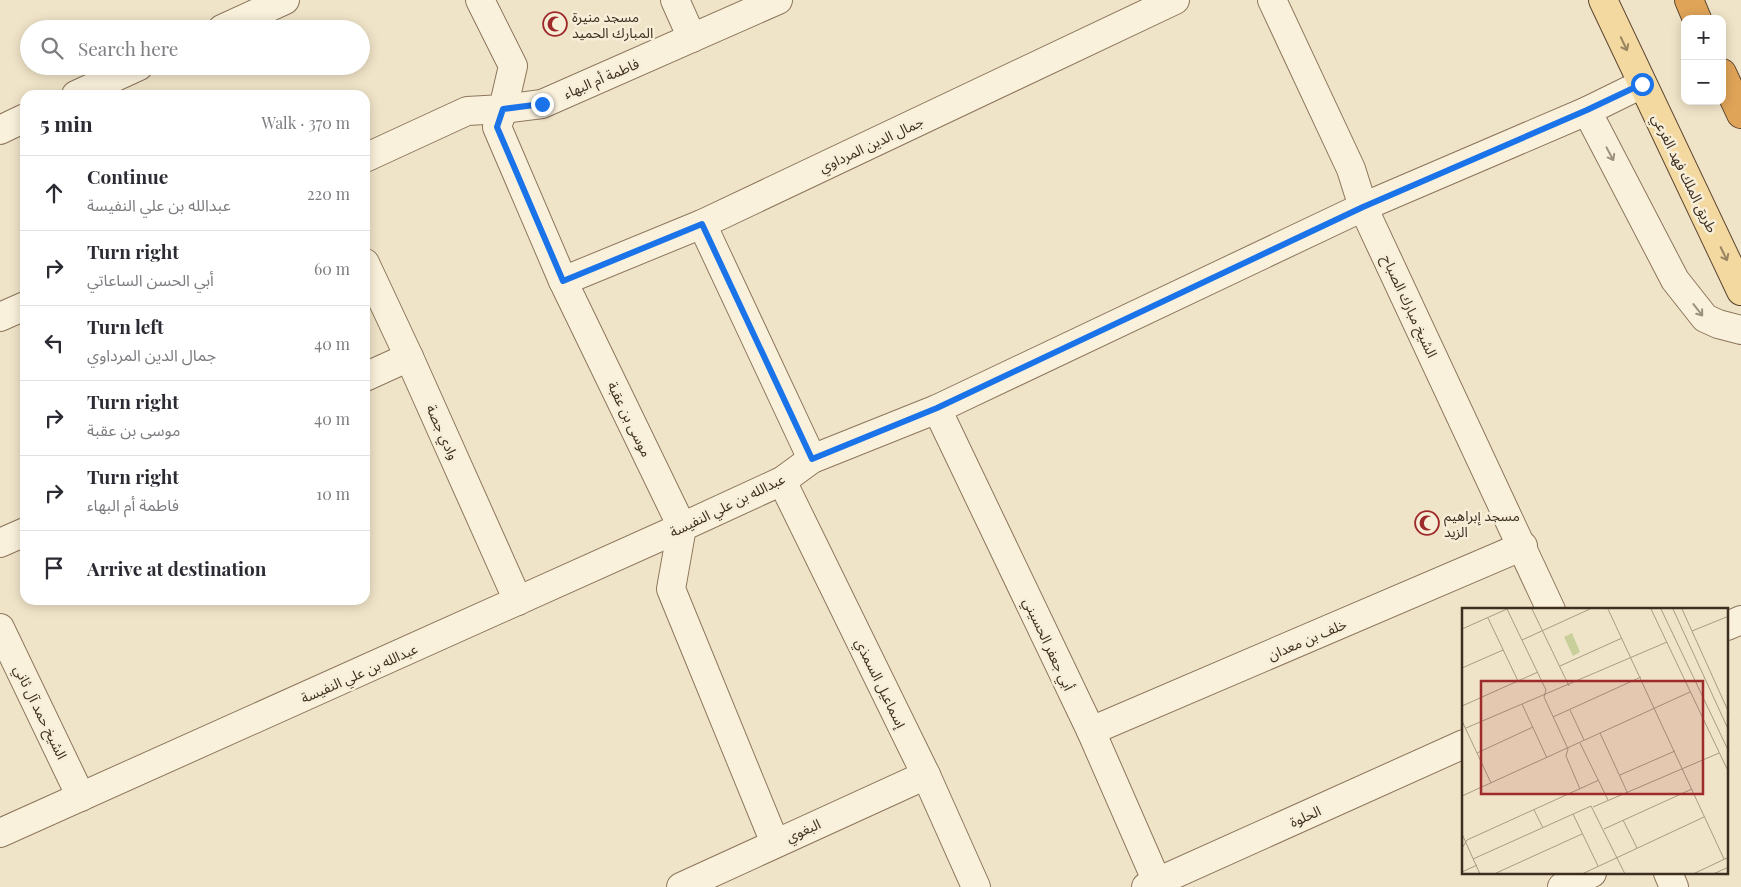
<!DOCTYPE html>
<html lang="en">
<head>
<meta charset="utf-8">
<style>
	body { margin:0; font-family:"Playfair Display","Noto Sans Arabic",serif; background:#f2f2f3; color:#2b2b33 }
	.controls { position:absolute; right:15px; top:15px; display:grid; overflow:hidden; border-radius:10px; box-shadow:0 2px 12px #0003 }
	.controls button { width:45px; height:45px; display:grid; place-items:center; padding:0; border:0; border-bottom:1px solid #e1e1e2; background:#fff; color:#2b2b33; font:25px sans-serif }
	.stop { position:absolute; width:15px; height:15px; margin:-11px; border:4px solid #1a73e8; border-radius:50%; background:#fff }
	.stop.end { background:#1a73e8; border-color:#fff; box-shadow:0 1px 5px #0008 }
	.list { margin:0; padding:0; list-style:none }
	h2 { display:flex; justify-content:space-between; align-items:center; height:65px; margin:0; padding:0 20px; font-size:21px }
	h2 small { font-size:16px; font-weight:400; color:#7c7c81 }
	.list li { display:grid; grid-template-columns:32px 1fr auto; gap:15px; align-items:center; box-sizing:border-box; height:75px; padding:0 20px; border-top:1px solid #e1e1e2 }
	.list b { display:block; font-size:19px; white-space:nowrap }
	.list p { margin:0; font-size:16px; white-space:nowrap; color:#7c7c81 }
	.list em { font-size:16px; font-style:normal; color:#7c7c81 }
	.icon { flex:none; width:28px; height:28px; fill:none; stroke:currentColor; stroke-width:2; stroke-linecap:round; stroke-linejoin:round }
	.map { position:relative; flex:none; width:1741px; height:887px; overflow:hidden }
	.search { position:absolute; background:#fff; box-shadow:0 2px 12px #0003; left:20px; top:20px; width:350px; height:55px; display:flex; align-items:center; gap:12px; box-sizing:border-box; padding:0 18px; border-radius:28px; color:#7c7c81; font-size:19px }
	.panel { position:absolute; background:#fff; box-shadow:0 2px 12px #0003; left:20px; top:90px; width:350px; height:515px; border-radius:15px }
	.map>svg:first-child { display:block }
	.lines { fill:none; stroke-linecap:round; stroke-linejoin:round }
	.minor-casing { stroke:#8d765c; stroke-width:30 }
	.major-casing { stroke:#5b4430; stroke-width:30 }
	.highway-casing { stroke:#5b4430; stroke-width:30 }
	.minor { stroke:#faf1dc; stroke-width:28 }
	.major { stroke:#f3d9a0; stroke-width:28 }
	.highway { stroke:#e0a458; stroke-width:28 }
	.oneway { stroke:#988460 }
	.oneway2 { stroke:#9c907e }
	.route { stroke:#1a73e8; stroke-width:6 }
	.labels { text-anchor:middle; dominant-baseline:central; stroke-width:5; stroke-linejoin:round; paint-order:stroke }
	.poi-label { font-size:14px; fill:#3d2e20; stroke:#f7eed8; text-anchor:start }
	.street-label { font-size:14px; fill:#3d2e20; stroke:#f7eed8 }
	.inset-road { fill:none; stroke:#a89b85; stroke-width:1 }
	.view { fill:#9e2a2b; fill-opacity:0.15; stroke:#9e2a2b; stroke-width:2.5 }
	.inset-edge { fill:none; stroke:#3d2e20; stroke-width:2.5 }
</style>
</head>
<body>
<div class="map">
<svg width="1741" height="887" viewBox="0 0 1741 887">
	<rect width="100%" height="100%" fill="#f0e4c8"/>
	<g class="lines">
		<g class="minor-casing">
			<g id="minor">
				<polyline points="480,0 513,66 503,109 497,127 563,281 682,527 671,589 775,843"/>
				<polyline points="675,0 692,38"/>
				<polyline points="1272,0 1351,169 1363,207 1551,610"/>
				<polyline points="222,29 285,0"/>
				<polyline points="76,95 139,66"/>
				<polyline points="1587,111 1675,280 1705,318 1718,324 1741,330"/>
				<polyline points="0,130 25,118"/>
				<polyline points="365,158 467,111 503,109 542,104 778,0"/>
				<polyline points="702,224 812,459"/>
				<polyline points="365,263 409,357 518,601"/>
				<polyline points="563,281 702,224 1175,0"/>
				<polyline points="0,317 25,306"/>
				<polyline points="365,377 409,357"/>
				<polyline points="937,409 1091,731 1157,882"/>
				<polyline points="782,481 926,775 976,887"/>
				<polyline points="0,543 25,532"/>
				<polyline points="1727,626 1741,620"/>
				<polyline points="0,628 81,797"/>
				<polyline points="1091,731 1523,546"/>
				<polyline points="0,833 682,527 782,481 812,459 937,409 1363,207 1587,111 1642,84"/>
				<polyline points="1668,873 1674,887"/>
				<polyline points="681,887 926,775"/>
				<polyline points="1146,887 1464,744"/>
				<polyline points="1562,887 1592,873"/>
			</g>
		</g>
		<g class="major-casing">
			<polyline id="major" points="1603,0 1741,291"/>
		</g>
		<g class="highway-casing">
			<g id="highway">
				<polyline points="1689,0 1697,19"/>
				<polyline points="1722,73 1741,114"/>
			</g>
		</g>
		<use href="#minor" class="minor"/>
		<use href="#major" class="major"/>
		<use href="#highway" class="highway"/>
	</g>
	<defs><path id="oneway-shaft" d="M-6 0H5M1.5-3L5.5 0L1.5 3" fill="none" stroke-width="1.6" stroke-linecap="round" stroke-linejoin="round" transform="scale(1.25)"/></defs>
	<g class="oneway">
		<use href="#oneway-shaft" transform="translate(1624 44) rotate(65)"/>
		<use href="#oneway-shaft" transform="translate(1724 254) rotate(64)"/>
	</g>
	<g class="oneway2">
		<use href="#oneway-shaft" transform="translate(1610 154) rotate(62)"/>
		<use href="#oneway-shaft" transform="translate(1698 310) rotate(52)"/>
	</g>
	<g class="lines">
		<polyline class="route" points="542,104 503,109 497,127 563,281 702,224 812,459 937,408 1363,207 1587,110 1642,84"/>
	</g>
	<defs>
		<g id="mosque-ring" transform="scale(1.25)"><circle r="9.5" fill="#f7eed8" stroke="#9e2a2b" stroke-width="1.5"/><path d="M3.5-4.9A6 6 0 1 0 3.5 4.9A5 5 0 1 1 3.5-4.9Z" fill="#9e2a2b"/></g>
	</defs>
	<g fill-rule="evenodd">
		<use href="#mosque-ring" x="555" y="24"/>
		<use href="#mosque-ring" x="1427" y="523"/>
	</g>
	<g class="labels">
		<g class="poi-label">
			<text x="572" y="16">مسجد منيرة<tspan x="572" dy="16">المبارك الحميد</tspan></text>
			<text x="1444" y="515">مسجد إبراهيم<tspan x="1444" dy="16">الزيد</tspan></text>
		</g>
		<g class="street-label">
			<text transform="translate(601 78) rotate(-23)">فاطمة أم البهاء</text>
			<text transform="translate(871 144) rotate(-25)">جمال الدين المرداوي</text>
			<text transform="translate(1685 173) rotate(64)">طريق الملك فهد الفرعي</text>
			<text transform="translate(1410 306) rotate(65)">الشيخ مبارك الصباح</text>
			<text transform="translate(630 419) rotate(64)">موسى بن عقبة</text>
			<text transform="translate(443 432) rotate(66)">وادي جصة</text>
			<text transform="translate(727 505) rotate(-26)">عبدالله بن علي النفيسة</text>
			<text transform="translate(1307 639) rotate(-23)">خلف بن معدان</text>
			<text transform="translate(1049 644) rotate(65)">أبي جعفر الحسيني</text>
			<text transform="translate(359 673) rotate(-24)">عبدالله بن علي النفيسة</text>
			<text transform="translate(881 683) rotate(64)">إسماعيل السمذي</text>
			<text transform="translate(41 712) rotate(64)">الشيخ حمد آل ثاني</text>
			<text transform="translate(1305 816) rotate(-24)">الحلوة</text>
			<text transform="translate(803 830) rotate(-24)">البغوي</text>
		</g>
	</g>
	<g transform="translate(1462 608)">
		<rect width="266" height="266" fill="#f0e4c8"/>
		<path d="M110,25L118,44L111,48L102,29Z" fill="#c9cf9b"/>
		<path class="inset-road" d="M45,1L84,82L82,89L106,141L104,148L118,181M70,1L107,78M146,1L262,251M189,1L267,165M199,1L267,144M211,1L267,123M220,1L267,105M26,10L56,73M0,21L45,1M230,23L267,8M60,32L128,1M98,58L160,30M0,60L41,42M60,96L85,150M0,98L76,64M108,102L122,132M91,109L179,69M0,113L29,175M4,120L205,34M138,125L166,186M118,135L146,192M15,145L71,119M158,167L213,143M0,188L228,84M131,199L257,145M72,202L81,220M111,206L136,258M161,212L175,240M142,221L230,181M0,226L18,266M0,240L5,232L137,172M11,251L129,198L163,266M0,264L15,257M32,266L120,226M120,266L242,209M231,266L267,249M251,266L267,259"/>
		<path class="view" d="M19,73H241V186H19Z"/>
		<rect width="266" height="266" class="inset-edge"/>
	</g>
</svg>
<div class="controls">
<button>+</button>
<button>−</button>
</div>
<div class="stop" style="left:1642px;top:84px"></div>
<div class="stop end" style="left:542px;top:104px"></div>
<div class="search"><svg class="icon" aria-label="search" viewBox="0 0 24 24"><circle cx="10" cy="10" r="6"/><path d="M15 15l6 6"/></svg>Search here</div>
<section class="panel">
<h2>5 min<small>Walk · 370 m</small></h2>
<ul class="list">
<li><svg class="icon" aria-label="ahead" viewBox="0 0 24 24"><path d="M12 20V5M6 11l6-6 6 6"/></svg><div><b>Continue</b><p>عبدالله بن علي النفيسة</p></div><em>220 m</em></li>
<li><svg class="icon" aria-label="right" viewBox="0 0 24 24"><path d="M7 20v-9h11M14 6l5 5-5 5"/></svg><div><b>Turn right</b><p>أبي الحسن الساعاتي</p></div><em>60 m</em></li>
<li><svg class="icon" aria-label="left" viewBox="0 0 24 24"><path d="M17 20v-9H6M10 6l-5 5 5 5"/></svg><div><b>Turn left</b><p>جمال الدين المرداوي</p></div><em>40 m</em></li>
<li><svg class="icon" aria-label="right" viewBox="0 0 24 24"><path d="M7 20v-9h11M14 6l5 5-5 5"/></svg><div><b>Turn right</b><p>موسى بن عقبة</p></div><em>40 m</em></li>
<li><svg class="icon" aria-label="right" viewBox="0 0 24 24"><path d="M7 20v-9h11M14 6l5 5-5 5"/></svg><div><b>Turn right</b><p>فاطمة أم البهاء</p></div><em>10 m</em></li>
<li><svg class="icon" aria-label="arrive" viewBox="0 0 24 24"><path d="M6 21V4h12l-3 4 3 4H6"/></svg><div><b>Arrive at destination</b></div></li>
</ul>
</section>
</div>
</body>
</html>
